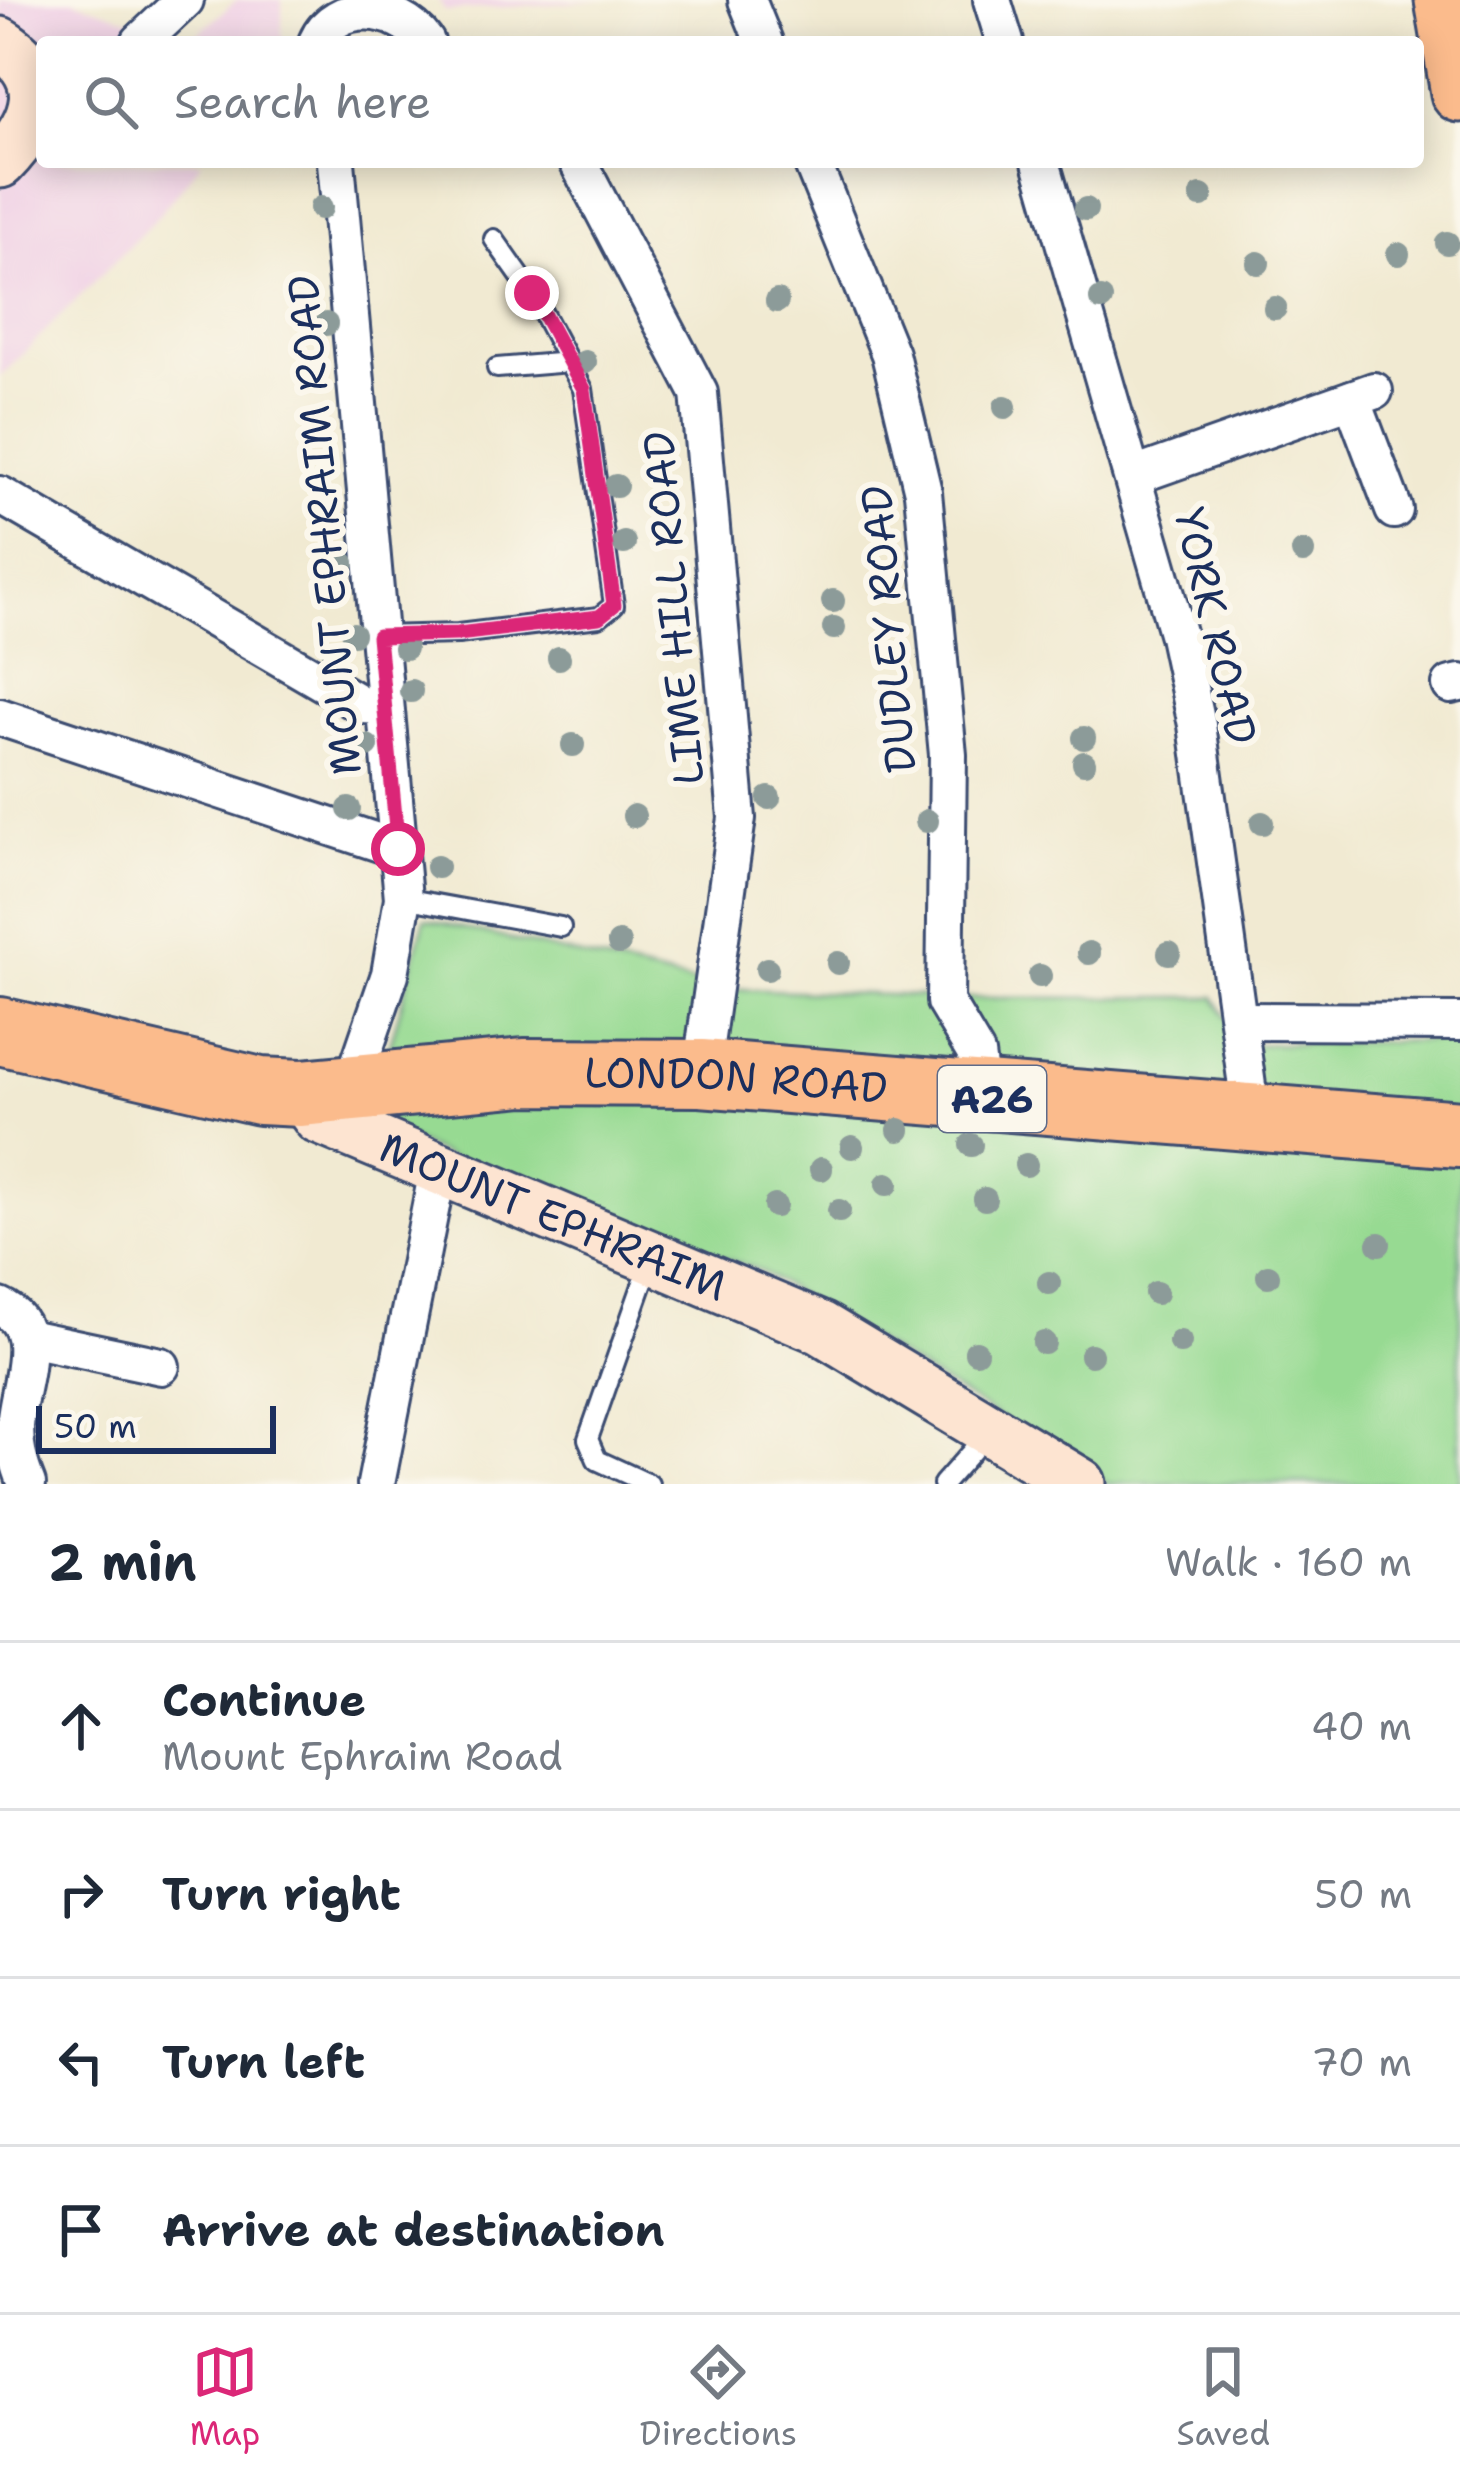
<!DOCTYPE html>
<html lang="en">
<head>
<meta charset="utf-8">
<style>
	body { margin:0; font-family:"Shantell Sans",sans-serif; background:#f6f6f7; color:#1f2937 }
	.scale { position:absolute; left:36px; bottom:30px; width:240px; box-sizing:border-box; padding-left:12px; border:6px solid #1b2f5e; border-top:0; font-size:33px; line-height:42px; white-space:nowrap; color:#1b2f5e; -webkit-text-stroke:9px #fbf7ec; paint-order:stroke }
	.stop { position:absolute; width:36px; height:36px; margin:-27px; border:9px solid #db2777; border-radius:50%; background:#fff }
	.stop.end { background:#db2777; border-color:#fff; box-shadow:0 3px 12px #0008 }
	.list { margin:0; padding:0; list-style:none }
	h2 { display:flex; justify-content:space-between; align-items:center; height:156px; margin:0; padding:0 48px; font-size:51px }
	h2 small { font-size:39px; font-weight:400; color:#747a83 }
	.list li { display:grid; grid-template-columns:78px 1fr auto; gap:36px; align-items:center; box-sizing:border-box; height:168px; padding:0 48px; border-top:3px solid #e0e1e3 }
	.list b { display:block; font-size:45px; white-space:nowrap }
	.list p { margin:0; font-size:39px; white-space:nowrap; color:#747a83 }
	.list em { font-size:39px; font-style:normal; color:#747a83 }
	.icon { flex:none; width:66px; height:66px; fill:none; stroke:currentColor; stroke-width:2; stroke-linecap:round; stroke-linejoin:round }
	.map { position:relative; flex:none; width:1460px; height:1484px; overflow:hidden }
	.search { position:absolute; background:#fff; box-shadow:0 6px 30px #0003; left:36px; right:36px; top:36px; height:132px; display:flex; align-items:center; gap:30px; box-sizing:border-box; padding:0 42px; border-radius:12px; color:#747a83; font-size:45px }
	.sheet { height:828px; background:#fff }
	nav { display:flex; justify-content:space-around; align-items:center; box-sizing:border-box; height:168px; border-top:3px solid #e0e1e3; background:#fff; font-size:33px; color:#747a83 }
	nav a { display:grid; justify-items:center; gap:6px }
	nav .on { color:#db2777 }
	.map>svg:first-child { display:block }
	.built { fill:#f0d0e5 }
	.green { fill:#97da92; stroke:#598478; stroke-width:3 }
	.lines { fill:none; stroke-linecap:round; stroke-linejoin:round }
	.lane-casing { stroke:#3b4b6f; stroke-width:24 }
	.street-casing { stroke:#3b4b6f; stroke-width:42 }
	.secondary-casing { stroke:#3b4b6f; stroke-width:57 }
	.primary-casing { stroke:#3b4b6f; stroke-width:63 }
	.highway-casing { stroke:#3b4b6f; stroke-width:72 }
	.lane { stroke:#fff; stroke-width:18 }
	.street { stroke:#fff; stroke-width:36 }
	.secondary { stroke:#fde4d1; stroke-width:51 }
	.primary { stroke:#fbbb8c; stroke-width:57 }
	.highway { stroke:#fbbb8c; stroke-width:66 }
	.tree { fill:#8c9b99 }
	.route { stroke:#db2777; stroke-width:15 }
	.labels { text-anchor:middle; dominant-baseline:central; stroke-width:12; stroke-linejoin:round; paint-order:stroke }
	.shield { fill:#fbf7ec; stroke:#5e6b89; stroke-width:3 }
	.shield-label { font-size:39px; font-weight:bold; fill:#1b2f5e }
	.street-label { font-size:42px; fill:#1b2f5e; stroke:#fbf7ec }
</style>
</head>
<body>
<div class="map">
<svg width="1460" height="1484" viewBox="0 0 1460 1484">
	<rect width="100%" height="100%" fill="#fbf7ec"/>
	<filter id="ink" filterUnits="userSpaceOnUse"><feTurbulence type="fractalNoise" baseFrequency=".00833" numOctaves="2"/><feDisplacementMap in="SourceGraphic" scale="24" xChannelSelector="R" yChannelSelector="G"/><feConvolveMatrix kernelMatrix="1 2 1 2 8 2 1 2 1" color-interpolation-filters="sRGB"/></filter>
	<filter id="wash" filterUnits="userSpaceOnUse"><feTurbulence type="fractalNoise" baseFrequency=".004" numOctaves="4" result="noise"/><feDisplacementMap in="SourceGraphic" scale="48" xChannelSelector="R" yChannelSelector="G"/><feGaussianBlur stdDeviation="2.7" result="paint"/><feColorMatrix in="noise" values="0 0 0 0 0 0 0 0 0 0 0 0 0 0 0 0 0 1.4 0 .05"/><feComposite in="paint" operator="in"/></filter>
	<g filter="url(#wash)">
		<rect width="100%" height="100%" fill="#f1ead2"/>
		<g class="built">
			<polygon points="0,0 73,0 190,41 237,0 282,0 282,42 42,42 42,162 202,162 151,224 0,377"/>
			<polygon points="438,0 604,0 445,11"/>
		</g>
		<polygon class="green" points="425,919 715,988 966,998 1214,997 1243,1045 1460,1040 1460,1484 1108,1484 759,1270 496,1178 369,1121"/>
	</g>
	<g filter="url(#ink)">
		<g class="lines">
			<g class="lane-casing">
				<g id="lane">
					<polyline points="497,368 570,362"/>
					<polyline points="378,636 458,634 599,617 614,605 583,389 532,293 494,239"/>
					<polyline points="403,898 561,927"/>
					<polyline points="649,1484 597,1460 588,1439 651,1260"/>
					<polyline points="943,1484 988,1433"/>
				</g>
			</g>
			<g class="street-casing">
				<g id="street">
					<polyline points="747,0 764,42"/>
					<polyline points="992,0 1005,42"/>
					<polyline points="140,42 185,0"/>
					<path d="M317,42C335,0 397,3 426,42"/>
					<polyline points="336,162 403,898 390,974 351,1088"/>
					<polyline points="578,162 699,393 737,818 701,1073"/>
					<polyline points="812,162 890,354 923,492 948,755 945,1002 976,1054 982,1098"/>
					<polyline points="1041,162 1178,636 1197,725 1252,1122"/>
					<polyline points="1352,399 1394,510"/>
					<polyline points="1134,476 1374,391"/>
					<polyline points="0,495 362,705 385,706"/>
					<polyline points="1451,685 1460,683"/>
					<polyline points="0,717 398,849"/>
					<polyline points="1241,1021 1460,1022"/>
					<path d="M0,1307C48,1328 16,1388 15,1428C15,1449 19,1464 27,1484"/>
					<polyline points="28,1338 161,1366"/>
					<polyline points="376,1484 438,1170"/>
				</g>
			</g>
			<g class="secondary-casing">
				<g id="secondary">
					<path d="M0,43C55,77 39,122 0,162"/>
					<path id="s1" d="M301,1093L319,1118L821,1328L1080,1484"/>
				</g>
			</g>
			<g class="primary-casing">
				<polyline id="primary" points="1444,0 1460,93"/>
			</g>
			<g class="highway-casing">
				<g id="highway">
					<path id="s2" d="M0,1031L260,1091L301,1093L524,1072L701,1073L1460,1134"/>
				</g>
			</g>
			<use href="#lane" class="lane"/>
			<use href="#street" class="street"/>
			<use href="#secondary" class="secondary"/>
			<use href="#primary" class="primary"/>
			<use href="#highway" class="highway"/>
		</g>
		<g class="tree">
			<circle cx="1201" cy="196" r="12"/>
			<circle cx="321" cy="208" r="12"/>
			<circle cx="1086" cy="209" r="12"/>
			<circle cx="1447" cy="243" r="12"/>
			<circle cx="1398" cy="254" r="12"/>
			<circle cx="1258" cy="263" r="12"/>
			<circle cx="1101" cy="299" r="12"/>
			<circle cx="777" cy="301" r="12"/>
			<circle cx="1275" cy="308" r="12"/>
			<circle cx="326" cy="324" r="12"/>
			<circle cx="585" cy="362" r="12"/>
			<circle cx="1005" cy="407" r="12"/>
			<circle cx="616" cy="486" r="12"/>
			<circle cx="624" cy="543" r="12"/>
			<circle cx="1303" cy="552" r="12"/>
			<circle cx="343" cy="563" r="12"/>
			<circle cx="833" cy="601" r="12"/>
			<circle cx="834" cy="628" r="12"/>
			<circle cx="353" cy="634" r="12"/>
			<circle cx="405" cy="648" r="12"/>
			<circle cx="334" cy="653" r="12"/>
			<circle cx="559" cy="658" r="12"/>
			<circle cx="411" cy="691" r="12"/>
			<circle cx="1084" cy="738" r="12"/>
			<circle cx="573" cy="745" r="12"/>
			<circle cx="367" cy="746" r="12"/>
			<circle cx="1084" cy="763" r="12"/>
			<circle cx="769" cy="798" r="12"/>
			<circle cx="349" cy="809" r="12"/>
			<circle cx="634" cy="816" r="12"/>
			<circle cx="927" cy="821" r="12"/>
			<circle cx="1262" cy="823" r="12"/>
			<circle cx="437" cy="867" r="12"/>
			<circle cx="619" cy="943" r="12"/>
			<circle cx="1089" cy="953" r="12"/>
			<circle cx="1169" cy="953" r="12"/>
			<circle cx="838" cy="963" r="12"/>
			<circle cx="767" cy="969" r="12"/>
			<circle cx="1040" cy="976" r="12"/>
			<circle cx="899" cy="1130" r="12"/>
			<circle cx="971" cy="1145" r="12"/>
			<circle cx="852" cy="1147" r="12"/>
			<circle cx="1026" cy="1165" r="12"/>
			<circle cx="821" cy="1169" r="12"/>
			<circle cx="887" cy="1184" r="12"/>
			<circle cx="985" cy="1199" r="12"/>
			<circle cx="775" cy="1206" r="12"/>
			<circle cx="839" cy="1211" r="12"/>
			<circle cx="1379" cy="1244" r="12"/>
			<circle cx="1268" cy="1276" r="12"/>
			<circle cx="1049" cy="1283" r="12"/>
			<circle cx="1156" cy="1293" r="12"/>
			<circle cx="1180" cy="1342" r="12"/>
			<circle cx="1044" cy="1343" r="12"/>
			<circle cx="976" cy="1352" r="12"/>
			<circle cx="1091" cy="1355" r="12"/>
		</g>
	</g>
	<g class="lines" filter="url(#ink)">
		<polyline class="route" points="398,849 378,636 458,634 599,617 614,605 584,389 532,293"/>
	</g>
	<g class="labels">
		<rect class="shield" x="938" y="1066" width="108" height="66" rx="9"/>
		<g class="shield-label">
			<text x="992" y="1099">A26</text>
		</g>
		<g class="street-label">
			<text transform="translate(324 525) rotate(-95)">MOUNT EPHRAIM ROAD</text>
			<text transform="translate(673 608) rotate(-95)">LIME HILL ROAD</text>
			<text transform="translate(1216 626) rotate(77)">YORK ROAD</text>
			<text transform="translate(888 629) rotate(-95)">DUDLEY ROAD</text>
			<text stroke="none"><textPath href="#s2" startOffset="744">LONDON ROAD</textPath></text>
			<text stroke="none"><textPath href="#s1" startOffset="285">MOUNT EPHRAIM</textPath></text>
		</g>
	</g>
</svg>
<div class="scale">50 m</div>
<div class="stop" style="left:398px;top:849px"></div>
<div class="stop end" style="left:532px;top:293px"></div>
<div class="search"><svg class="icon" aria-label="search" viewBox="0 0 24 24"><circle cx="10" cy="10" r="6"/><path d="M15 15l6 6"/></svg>Search here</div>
</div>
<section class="sheet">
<h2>2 min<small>Walk · 160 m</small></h2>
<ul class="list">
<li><svg class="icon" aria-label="ahead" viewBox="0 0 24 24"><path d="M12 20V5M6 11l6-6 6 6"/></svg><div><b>Continue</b><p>Mount Ephraim Road</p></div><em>40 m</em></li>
<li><svg class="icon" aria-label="right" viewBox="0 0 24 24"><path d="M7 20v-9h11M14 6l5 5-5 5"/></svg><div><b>Turn right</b></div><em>50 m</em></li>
<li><svg class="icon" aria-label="left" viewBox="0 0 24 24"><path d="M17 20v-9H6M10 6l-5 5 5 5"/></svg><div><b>Turn left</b></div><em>70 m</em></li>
<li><svg class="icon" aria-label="arrive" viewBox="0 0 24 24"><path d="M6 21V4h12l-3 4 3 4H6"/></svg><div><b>Arrive at destination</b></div></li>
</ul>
</section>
<nav>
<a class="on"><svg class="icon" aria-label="map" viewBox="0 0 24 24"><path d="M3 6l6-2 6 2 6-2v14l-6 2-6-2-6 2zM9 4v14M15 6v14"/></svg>Map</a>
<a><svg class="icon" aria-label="directions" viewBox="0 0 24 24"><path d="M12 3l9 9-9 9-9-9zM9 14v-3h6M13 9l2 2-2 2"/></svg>Directions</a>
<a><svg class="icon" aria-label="saved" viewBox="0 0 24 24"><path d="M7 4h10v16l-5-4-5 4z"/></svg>Saved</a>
</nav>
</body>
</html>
